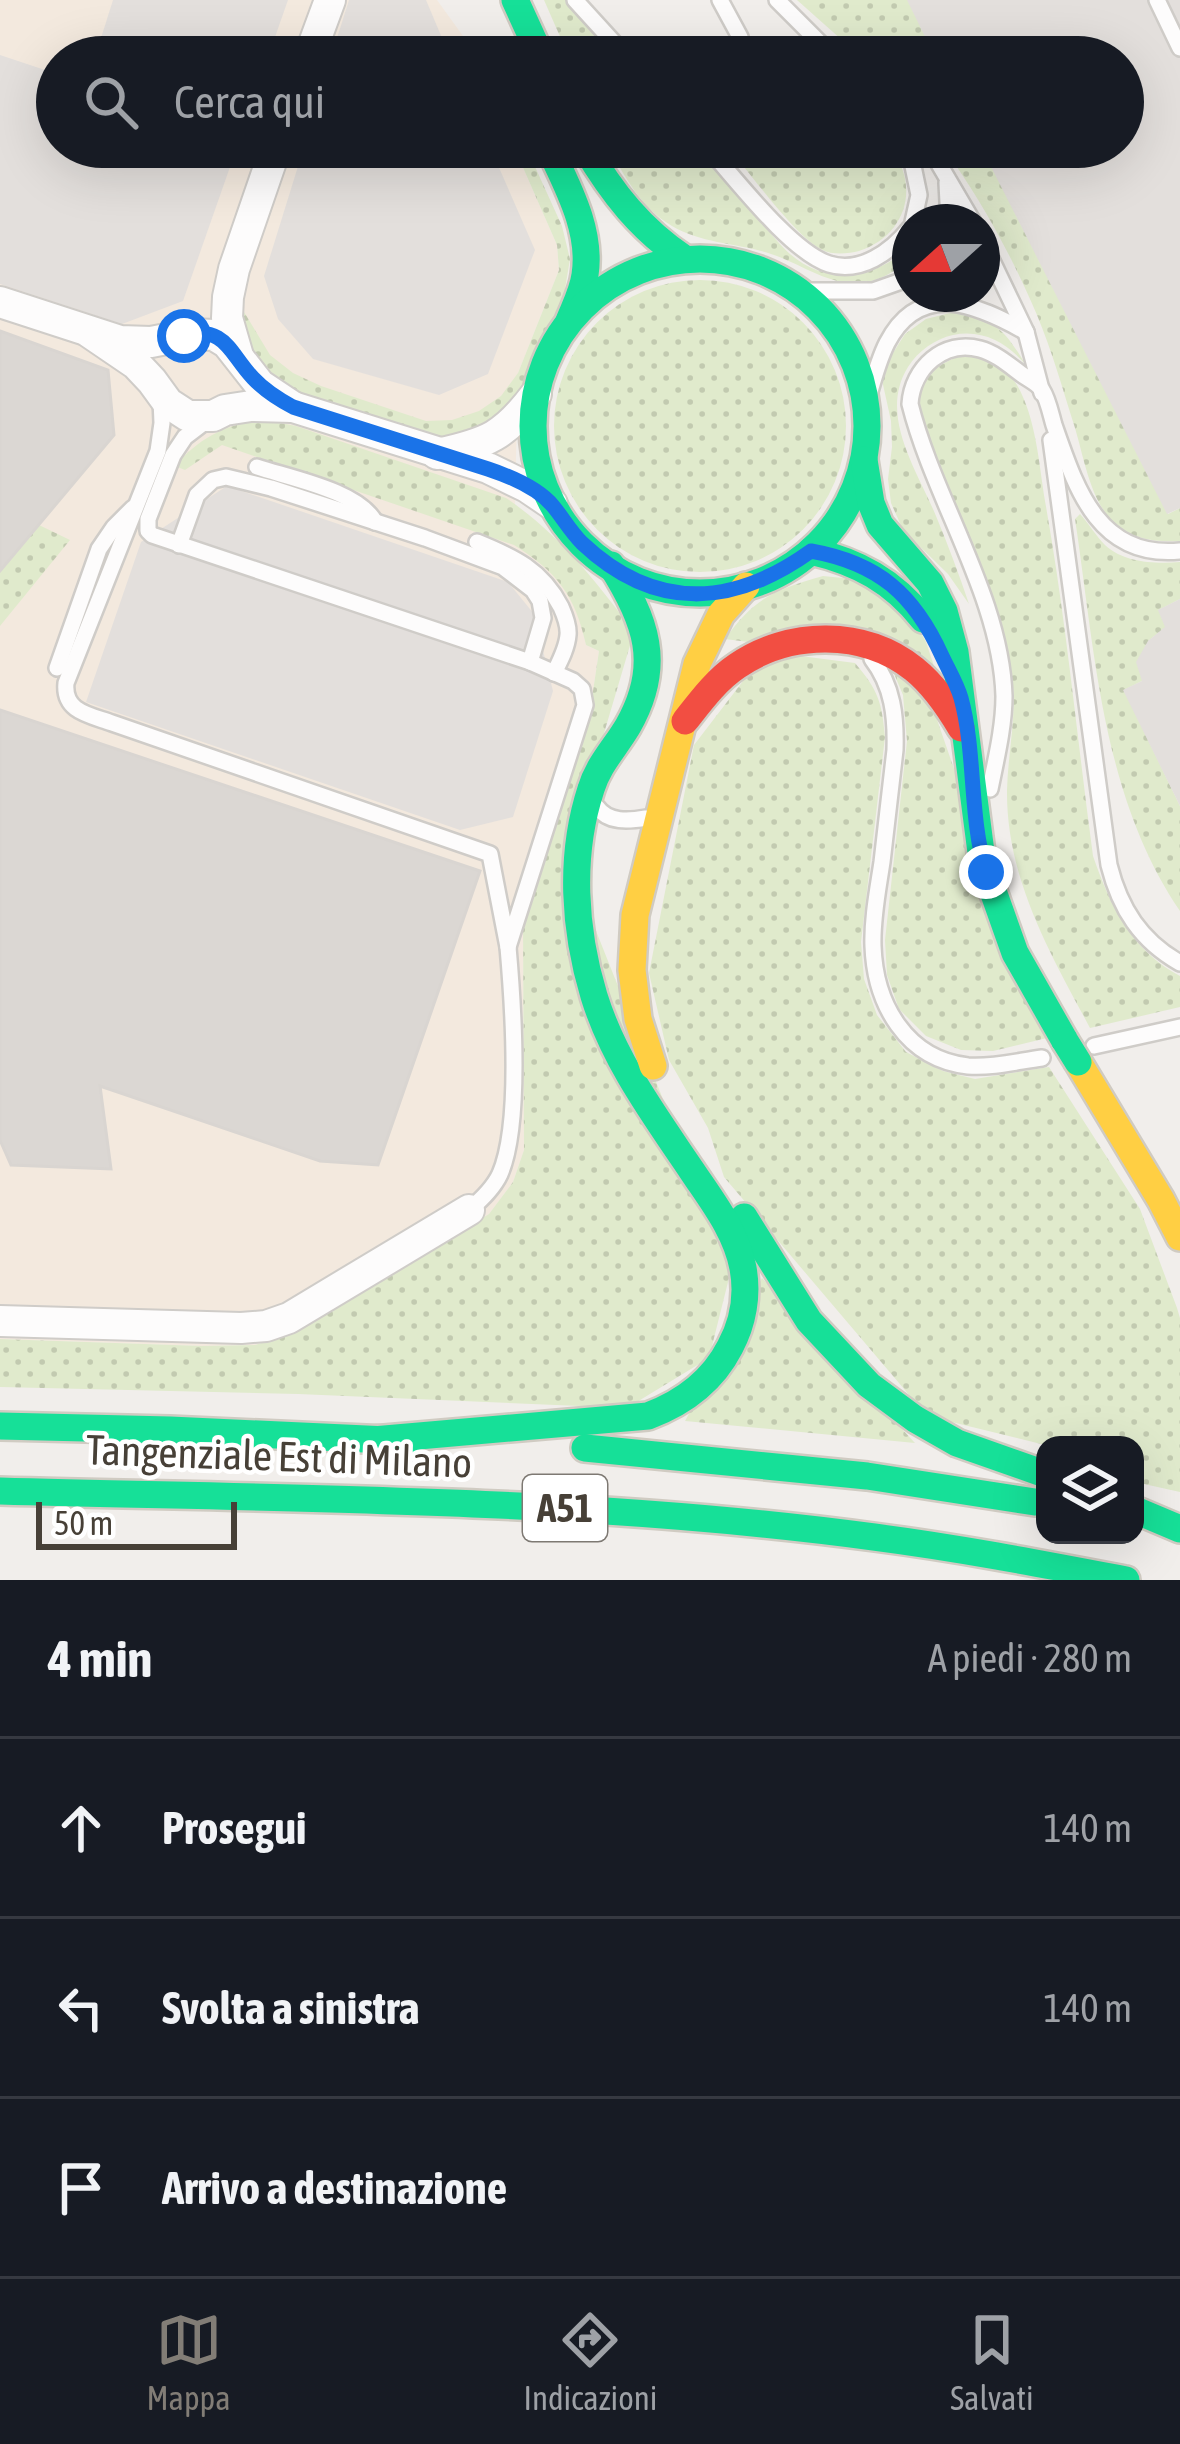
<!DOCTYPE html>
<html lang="it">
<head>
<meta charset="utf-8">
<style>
	body { margin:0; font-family:"Asap Condensed",sans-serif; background:#20242c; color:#f1f3f6 }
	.controls { position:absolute; right:36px; bottom:36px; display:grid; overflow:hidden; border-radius:24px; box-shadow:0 12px 48px #0002 }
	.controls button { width:108px; height:108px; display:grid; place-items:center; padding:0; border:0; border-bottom:3px solid #363941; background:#171b24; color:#f1f3f6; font:60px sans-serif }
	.compass { position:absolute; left:892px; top:204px; width:108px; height:108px; border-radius:50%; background:#171b24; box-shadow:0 12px 48px #0002; rotate:249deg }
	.scale { position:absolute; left:36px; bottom:30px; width:201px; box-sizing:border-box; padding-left:12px; border:6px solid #474037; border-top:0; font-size:33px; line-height:42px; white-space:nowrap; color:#474037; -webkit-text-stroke:9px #fff; paint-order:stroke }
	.stop { position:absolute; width:36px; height:36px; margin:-27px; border:9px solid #1a73e8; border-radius:50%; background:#fff }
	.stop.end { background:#1a73e8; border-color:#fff; box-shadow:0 3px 12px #0008 }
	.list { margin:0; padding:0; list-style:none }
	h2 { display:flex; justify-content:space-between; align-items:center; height:156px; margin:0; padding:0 48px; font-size:51px }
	h2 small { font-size:39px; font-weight:400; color:#9ea1a6 }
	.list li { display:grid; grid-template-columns:78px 1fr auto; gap:36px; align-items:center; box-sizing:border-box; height:180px; padding:0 48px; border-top:3px solid #363941 }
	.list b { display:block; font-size:45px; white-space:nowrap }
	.list em { font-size:39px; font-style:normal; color:#9ea1a6 }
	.icon { flex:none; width:66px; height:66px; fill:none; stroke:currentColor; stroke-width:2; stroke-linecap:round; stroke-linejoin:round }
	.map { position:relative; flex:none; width:1180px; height:1580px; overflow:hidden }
	.search { position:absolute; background:#171b24; box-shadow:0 12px 48px #0002; left:36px; right:36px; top:36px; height:132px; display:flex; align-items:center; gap:30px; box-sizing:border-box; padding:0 42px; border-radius:66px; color:#9ea1a6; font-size:45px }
	.sheet { height:696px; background:#171b24 }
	nav { display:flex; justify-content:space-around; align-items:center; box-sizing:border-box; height:168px; border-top:3px solid #363941; background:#171b24; font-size:33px; color:#9ea1a6 }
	nav a { display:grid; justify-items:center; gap:6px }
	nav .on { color:#827d76 }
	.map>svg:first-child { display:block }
	.commercial { fill:#f3e9de }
	.grass { fill:url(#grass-dots) }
	.parking { fill:#e3dfdc }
	.building { fill:#dbd7d3; stroke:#d9d5d1; stroke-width:3 }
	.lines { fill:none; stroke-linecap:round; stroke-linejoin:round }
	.lane-casing { stroke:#cfccc8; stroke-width:20 }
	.street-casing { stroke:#cfccc8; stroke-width:34 }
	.fast-casing { stroke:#d0cbc2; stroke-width:32 }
	.slow-casing { stroke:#d0cbc2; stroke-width:32 }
	.jam-casing { stroke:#d0cbc2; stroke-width:32 }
	.lane { stroke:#fdfcfc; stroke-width:15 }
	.street { stroke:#fdfcfc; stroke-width:30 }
	.fast { stroke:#16e098; stroke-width:27 }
	.slow { stroke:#ffcf43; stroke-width:27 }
	.jam { stroke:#f24e42; stroke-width:27 }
	.fast-bridge-casing { stroke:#d0cbc2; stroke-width:32; stroke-linecap:butt }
	.fast-bridge { stroke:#16e098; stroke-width:27 }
	.route { stroke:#1a73e8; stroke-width:15 }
	.labels { text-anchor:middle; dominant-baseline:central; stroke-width:9; stroke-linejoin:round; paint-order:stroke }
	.shield { fill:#fff; stroke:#7e7973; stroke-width:3 }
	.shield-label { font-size:39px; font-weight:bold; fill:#474037 }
	.street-label { font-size:42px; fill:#474037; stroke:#fff }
</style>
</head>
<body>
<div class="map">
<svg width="1180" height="1580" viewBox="0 0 1180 1580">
	<defs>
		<pattern id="grass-dots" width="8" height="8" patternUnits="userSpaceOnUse" patternTransform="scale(3)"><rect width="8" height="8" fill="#e0eacc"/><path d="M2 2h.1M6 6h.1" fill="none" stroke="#c2cab0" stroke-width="1.8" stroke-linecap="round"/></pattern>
	</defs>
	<rect width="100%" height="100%" fill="#f1eeeb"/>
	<polygon class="commercial" points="0,0 437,0 463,36 473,57 57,57 57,147 514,147 557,245 559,270 518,373 514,544 543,563 565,588 579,615 586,645 599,651 590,711 523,922 524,1150 513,1182 489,1214 287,1335 255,1345 202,1346 0,1339"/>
	<g class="grass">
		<polygon points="544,0 565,0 615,57 569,57"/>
		<polygon points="797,0 910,0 939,57 861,57"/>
		<polygon points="514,147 526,147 562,226 570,259 561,313 543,340 516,402 491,427 463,438 425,436 291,390 268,374 251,351 238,302 270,355 293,373 321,386 426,421 452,420 479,411 501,396 518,373 559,270 557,245"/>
		<path d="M608,147H695C714,168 733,190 752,211C765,225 776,242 790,254C828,287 876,279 910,246V261C894,271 879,282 859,283C827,285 800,263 771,254C739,243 702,244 672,226C640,207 626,178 608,147Z"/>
		<path d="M728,147H890C921,186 906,236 859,251C848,254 832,255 822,250C796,237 749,172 728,147Z"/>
		<path d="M943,147H984L1168,514L1180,508V541C1155,542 1131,540 1112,521C1090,498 1084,458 1075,428C1063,390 1052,351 1037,315C1012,256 980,198 943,147Z"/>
		<circle cx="700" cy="426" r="146"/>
		<path d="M954,312C997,321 1003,328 1026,365C1007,343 983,329 953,335C935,339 918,351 908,367C878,415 917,470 936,516C948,545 959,574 969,604L948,574L903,530L891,503L888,479L892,447L891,421L882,380L891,356L905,334L926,319Z"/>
		<path d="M964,355C987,358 1004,364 1017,385C1036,418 1039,464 1045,501C1066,618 1077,738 1093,856C1110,905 1132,951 1180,976V1007L1090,1028C1050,953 1006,878 1007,790C1008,747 1020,704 1009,662C994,606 973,552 952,498C940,470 919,435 919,404C919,376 940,362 964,355Z"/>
		<path d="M266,420L296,426L506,498C559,534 596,581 634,632L567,858L731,1270L709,1358L627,1408L298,1394L0,1387V1339L202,1346L255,1345L287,1335L489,1214L513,1182L524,1150L523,922L590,711L599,651L586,645C575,595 557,572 514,545L222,445L185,470L175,466C200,437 228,423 266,420Z"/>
		<path d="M1080,514C1089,524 1096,536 1105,545C1124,563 1156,564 1180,562V599L1159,610L1166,627L1148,641L1142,681L1124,690L1180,806V911C1102,797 1095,651 1075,519Z"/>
		<polygon points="39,525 70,540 0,626 0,571"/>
		<path d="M823,576L863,580L914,621L926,642L934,666L725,639C755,597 775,590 823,576Z"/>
		<path d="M785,654L855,663C878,690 882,702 885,737L861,942L864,979L877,1015L906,1052L943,1071L975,1079L1049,1067L1140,1209L1177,1308L1180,1318V1492L1135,1482V1445H1045L927,1416L724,1177L708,1128L669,1060L649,973L694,745L753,668Z"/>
		<polygon points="890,664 933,708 1047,1038 993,1051 961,1050 926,1036 899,1009 887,975 885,940 907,741 903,695"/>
		<polygon points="762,1278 915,1443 685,1421"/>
	</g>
	<g class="parking">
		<polygon points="113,0 288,0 268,57 95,57"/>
		<polygon points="349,0 426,0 450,57 331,57"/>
		<polygon points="907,0 1180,0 1180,508 1167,514 981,147 1123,147 1123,57 935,57"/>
		<polygon points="0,55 57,74 57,147 237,147 183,301 122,324 0,284"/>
		<polygon points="304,147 490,147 535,250 488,374 439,395 313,359 278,319 264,276"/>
		<polygon points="227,486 508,582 534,614 553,691 513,817 460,830 86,702 141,542"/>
		<polygon points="1180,599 1180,806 1123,690 1142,681 1136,662 1148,641 1165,627 1158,610"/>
	</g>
	<g class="building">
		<polygon points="0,331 108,370 114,435 0,571"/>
		<polygon points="0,710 480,871 378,1165 320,1161 100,1086 111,1169 11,1165 0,1140"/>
	</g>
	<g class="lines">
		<g class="lane-casing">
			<g id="lane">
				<polyline points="575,0 627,57"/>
				<polyline points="720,0 740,37"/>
				<polyline points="777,0 834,57"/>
				<polyline points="1157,0 1180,48"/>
				<path d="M707,147C735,178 791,252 829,264C860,274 891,252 910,228"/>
				<polyline points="909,147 919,195 913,222"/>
				<polyline points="929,147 973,222"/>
				<polyline points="947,183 949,222"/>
				<polyline points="982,240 1026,332 1042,393"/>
				<polyline points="799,291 873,291 910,278"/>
				<path d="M161,400L162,423L158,451L66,683C63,712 90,715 112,723L490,854L508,947L585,705L582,689L573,681L530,662L152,535L148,531V519L173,455L185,437L206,421"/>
				<path d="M866,406C872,385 877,363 887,343C920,279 978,305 1026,332"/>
				<path d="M1051,440L1109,865C1120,909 1141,941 1180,963"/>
				<path d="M257,467C290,478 359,491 375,522"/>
				<path d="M477,542C514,557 542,570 561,607C565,616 569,626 568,635C567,648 560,661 554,673"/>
				<polyline points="179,545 197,495 213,480 226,477 271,488 425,538 503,567 533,590 540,601 543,618 530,662"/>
				<path d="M872,659C893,686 896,717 895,750C891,787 886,825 882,862C878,889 872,918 873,946C875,1004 906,1059 968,1066C992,1068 1019,1061 1042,1058"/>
				<polyline points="57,668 99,549 114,527 133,508"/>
				<path d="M990,789C996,759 1004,727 1004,696C1001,597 934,500 910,404C912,368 944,339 980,349C995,353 1008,364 1020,373C1026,378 1038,383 1042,390C1048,399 1051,415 1054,425C1076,488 1098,559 1180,551"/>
				<path d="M597,807C608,823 629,821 646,818"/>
				<polyline points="1094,1046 1180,1027"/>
				<path d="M469,1210C481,1200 493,1189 500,1174C522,1123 513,1004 508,947"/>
			</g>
		</g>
		<g class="street-casing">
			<g id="street">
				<polyline points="309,57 330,0"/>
				<polyline points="0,302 120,341 151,342 192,334 214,335 227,343 260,385 293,407"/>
				<polyline points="89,332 136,364 152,381 168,403 188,416 213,416 225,410 251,406 293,407 488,468 527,487 552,504"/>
				<polyline points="238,356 227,318 228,297 234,269 276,147"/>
				<path d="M437,454C488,443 505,436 536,394"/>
				<polyline points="0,1321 241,1328 266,1326 289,1318 469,1210"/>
			</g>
		</g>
		<g class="fast-casing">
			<g id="fast">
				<polyline points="515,0 541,57"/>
				<path d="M549,147C567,186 592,230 585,275C583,291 575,306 569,321"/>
				<path d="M585,147C612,193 641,230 685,259"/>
				<circle cx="700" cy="426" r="167"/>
				<polyline points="864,460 871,503 880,525 930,583 944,611 955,652 982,860 1015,953 1065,1041"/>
				<path d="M811,551C858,562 893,581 923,619"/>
				<polyline points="744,1217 809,1321 869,1385 915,1419 957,1443 1045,1474"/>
				<polyline points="0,1426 170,1430 409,1441"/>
				<path d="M373,1440L648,1416C683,1403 712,1382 730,1347C743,1323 748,1295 743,1268C736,1231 712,1201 692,1171C655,1116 614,1061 594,996C574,930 569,856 591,789C598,765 615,748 628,726C663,665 646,620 611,565"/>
				<polyline points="585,1448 867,1476 1035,1502"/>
				<path d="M0,1491C291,1499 585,1498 874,1537C959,1548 1042,1564 1126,1580"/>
				<polyline points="1135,1510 1180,1529"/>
			</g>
		</g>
		<g class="slow-casing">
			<g id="slow">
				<polyline points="1078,1062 1161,1200 1180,1237"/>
				<polyline points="653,1066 638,1019 632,970 635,915 697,664 721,614 746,586"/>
			</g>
		</g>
		<g class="jam-casing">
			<path id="jam" d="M685,721C700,702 716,680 737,666C789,630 864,629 914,669C934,685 948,706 961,728"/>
		</g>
		<use href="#lane" class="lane"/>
		<use href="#street" class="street"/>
		<use href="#fast" class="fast"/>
		<use href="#slow" class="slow"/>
		<use href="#jam" class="jam"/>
		<g class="fast-bridge-casing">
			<polyline id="fast-bridge" points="1065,1041 1078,1062"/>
		</g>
		<use href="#fast-bridge" class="fast-bridge"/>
	</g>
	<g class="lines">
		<path class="route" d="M184,336C226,325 229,353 253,378C265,391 278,399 293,407L488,469C509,476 538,488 553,506C563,518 570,531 582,543C655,612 733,607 811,551C878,563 914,594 942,656C948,669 957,684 961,698C976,753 969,817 986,872"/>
	</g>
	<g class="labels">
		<rect class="shield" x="523" y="1475" width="84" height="66" rx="9"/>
		<g class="shield-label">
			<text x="565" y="1508">A51</text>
		</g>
		<g class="street-label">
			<text transform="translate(279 1456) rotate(2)">Tangenziale Est di Milano</text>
		</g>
	</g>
</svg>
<div class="controls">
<button><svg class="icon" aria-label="layers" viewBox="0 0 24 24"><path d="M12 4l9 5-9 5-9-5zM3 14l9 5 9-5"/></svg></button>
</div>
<svg class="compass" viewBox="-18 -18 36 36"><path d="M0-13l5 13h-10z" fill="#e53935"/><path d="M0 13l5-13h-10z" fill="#9ea1a6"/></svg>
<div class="scale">50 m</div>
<div class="stop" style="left:184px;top:336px"></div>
<div class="stop end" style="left:986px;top:872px"></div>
<div class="search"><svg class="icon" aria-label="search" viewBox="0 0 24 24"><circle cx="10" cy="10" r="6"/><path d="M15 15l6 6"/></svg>Cerca qui</div>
</div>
<section class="sheet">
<h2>4 min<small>A piedi · 280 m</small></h2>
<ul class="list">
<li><svg class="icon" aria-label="ahead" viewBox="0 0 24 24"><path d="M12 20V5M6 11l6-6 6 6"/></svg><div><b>Prosegui</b></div><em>140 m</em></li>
<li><svg class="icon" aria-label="left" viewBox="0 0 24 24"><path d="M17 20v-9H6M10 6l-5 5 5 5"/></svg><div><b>Svolta a sinistra</b></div><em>140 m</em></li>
<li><svg class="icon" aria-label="arrive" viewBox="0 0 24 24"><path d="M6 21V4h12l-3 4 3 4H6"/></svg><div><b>Arrivo a destinazione</b></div></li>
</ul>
</section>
<nav>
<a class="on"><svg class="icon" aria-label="map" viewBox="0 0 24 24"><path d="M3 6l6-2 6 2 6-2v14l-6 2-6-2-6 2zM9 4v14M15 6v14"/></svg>Mappa</a>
<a><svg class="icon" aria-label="directions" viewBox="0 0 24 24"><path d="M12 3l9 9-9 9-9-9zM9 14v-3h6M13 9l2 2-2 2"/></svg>Indicazioni</a>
<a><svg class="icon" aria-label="saved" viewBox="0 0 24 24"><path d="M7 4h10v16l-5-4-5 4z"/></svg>Salvati</a>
</nav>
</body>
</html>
